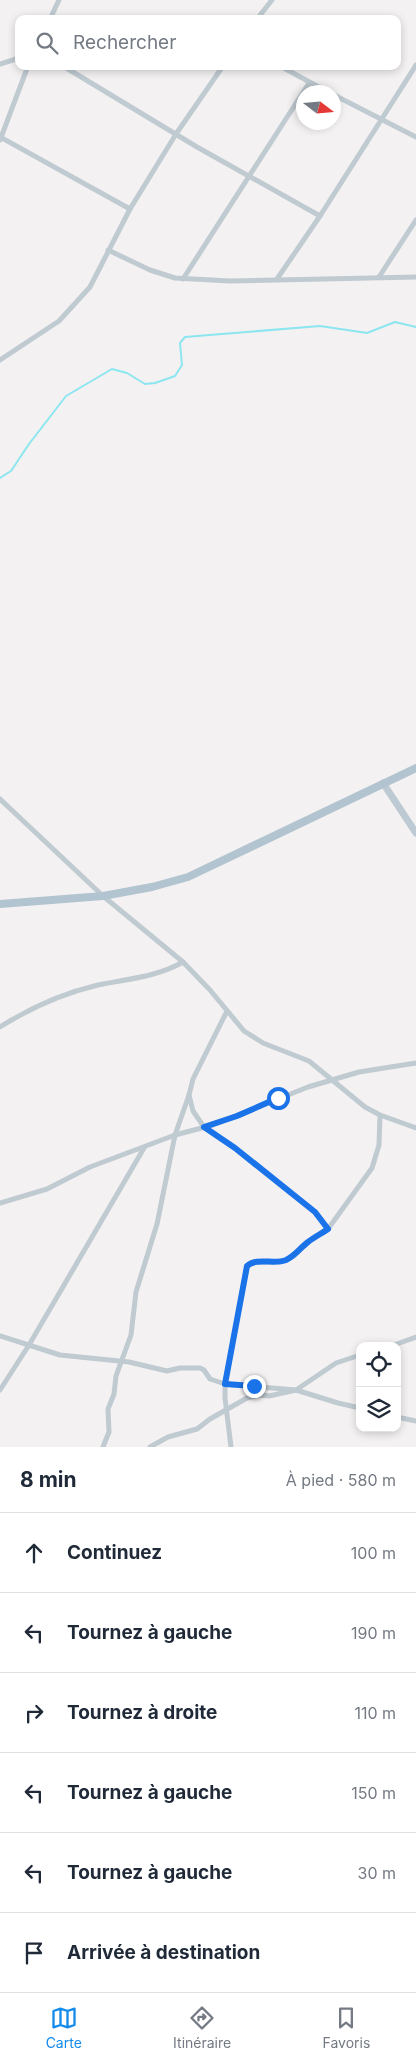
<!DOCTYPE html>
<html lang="fr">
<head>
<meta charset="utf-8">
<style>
	body { margin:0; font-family:Inter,sans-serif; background:#f6f6f7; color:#1f2937 }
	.controls { position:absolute; right:15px; bottom:15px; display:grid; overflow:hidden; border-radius:10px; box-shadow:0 2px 8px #0003 }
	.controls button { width:45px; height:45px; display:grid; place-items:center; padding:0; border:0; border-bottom:1px solid #e0e1e3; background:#fff; color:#1f2937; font:25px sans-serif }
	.compass { position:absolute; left:296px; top:85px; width:45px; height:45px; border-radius:50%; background:#fff; box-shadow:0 2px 8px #0003; rotate:106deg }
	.stop { position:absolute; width:15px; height:15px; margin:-11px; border:4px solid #1a73e8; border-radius:50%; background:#fff }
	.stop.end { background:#1a73e8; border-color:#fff; box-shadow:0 1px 5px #0008 }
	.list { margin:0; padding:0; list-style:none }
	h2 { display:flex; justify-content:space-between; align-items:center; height:65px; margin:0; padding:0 20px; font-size:21px }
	h2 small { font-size:16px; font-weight:400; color:#747a83 }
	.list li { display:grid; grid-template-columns:32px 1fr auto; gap:15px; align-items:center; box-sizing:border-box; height:80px; padding:0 20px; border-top:1px solid #e0e1e3 }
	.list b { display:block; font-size:19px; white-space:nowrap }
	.list em { font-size:16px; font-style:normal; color:#747a83 }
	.icon { flex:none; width:28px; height:28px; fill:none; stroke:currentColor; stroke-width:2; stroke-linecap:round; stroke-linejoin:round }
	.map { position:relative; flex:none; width:416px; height:1447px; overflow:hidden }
	.search { position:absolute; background:#fff; box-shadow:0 2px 8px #0003; left:15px; right:15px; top:15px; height:55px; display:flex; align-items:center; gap:12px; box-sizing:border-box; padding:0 18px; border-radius:10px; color:#747a83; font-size:19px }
	.sheet { height:545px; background:#fff }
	nav { display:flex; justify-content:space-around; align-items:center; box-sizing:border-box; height:70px; border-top:1px solid #e0e1e3; background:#fff; font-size:14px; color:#747a83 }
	nav a { display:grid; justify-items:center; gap:2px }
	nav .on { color:#148beb }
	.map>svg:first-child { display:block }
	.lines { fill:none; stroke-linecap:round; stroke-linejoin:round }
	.stream { stroke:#8ce6ef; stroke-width:2 }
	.street { stroke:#bfcad1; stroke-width:5 }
	.secondary { stroke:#bdcad3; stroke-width:7 }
	.primary { stroke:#b1c4d0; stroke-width:8 }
	.route { stroke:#1a73e8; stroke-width:6 }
</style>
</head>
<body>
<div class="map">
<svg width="416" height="1447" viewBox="0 0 416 1447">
	<rect width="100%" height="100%" fill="#f4f1f2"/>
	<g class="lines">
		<polyline class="stream" points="0,478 11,471 29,444 66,396 112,369 127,373 145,384 155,383 175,376 182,365 180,343 185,337 320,326 367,333 395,322 416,327"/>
		<g class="street">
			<polyline points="50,19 59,0"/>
			<polyline points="257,19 272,0"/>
			<polyline points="0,64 19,58"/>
			<polyline points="63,66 197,147 320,216"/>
			<polyline points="280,66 328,92"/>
			<polyline points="334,95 416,137"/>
			<polyline points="0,137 130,209"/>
			<polyline points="0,140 28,66"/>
			<polyline points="108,250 150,270 175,278 230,281 416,277"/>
			<polyline points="379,277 416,220"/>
			<polyline points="183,279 309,83"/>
			<polyline points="277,279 320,216 416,65"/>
			<polyline points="0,360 59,321 90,287 130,209 176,134 223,66"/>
			<polyline points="0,799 103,896 183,962 210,990 244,1031 263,1043 309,1061 365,1107 380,1115 416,1128"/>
			<polyline points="227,1011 193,1079 189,1095 193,1111 204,1127 235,1148 315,1212 328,1229"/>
			<path d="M0,1027C30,1008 64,993 98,985C127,979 157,977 183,962"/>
			<polyline points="0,1203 47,1189 90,1167 175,1135 213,1125 308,1087 359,1072 416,1063"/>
			<polyline points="0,1336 60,1355 129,1362 167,1371 180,1368 200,1368 204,1370 210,1379 225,1384 296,1390 338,1403 360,1408"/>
			<polyline points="391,1346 416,1337"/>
			<polyline points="0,1390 29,1345 144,1148"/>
			<polyline points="397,1417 416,1421"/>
			<polyline points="103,1447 109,1432 108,1409 114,1394 116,1376 131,1335 136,1292 157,1224 175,1135 189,1095"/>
			<polyline points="150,1447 168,1437 197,1429 210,1419 247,1398 258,1395 269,1396 296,1390 336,1363 360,1355"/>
			<polyline points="231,1447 225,1398 225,1384 247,1266 254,1262 280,1262 286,1260 294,1256 308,1242 328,1229 372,1168 379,1145 380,1115"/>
		</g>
		<polyline class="secondary" points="383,783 416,833"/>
		<polyline class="primary" points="0,904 103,896 152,887 188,877 416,768"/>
	</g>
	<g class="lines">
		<path class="route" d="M254,1386L225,1384L247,1266C257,1257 274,1265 286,1260C295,1256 300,1248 308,1242C314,1237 321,1234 328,1229L315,1212L235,1148L204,1127L237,1116L278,1098"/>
	</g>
</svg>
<div class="controls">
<button><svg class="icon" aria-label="locate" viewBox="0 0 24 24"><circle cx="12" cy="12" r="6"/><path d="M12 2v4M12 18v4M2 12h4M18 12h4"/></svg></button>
<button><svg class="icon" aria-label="layers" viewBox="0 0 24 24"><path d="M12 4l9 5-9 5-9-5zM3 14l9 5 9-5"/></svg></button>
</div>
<svg class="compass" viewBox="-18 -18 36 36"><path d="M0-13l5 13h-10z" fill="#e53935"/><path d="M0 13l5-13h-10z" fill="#747a83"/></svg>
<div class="stop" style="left:278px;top:1098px"></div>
<div class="stop end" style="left:254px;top:1386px"></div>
<div class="search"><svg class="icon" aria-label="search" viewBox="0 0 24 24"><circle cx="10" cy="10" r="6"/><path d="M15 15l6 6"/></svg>Rechercher</div>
</div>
<section class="sheet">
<h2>8 min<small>À pied · 580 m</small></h2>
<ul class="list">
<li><svg class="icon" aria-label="ahead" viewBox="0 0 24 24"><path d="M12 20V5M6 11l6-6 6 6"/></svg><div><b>Continuez</b></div><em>100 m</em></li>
<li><svg class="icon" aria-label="left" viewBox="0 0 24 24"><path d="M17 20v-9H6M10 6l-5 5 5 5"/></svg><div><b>Tournez à gauche</b></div><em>190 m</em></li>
<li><svg class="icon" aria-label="right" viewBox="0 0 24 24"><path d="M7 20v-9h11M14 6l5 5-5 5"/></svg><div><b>Tournez à droite</b></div><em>110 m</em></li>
<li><svg class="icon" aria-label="left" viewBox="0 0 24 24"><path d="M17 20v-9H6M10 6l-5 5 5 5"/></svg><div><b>Tournez à gauche</b></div><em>150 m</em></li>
<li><svg class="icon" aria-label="left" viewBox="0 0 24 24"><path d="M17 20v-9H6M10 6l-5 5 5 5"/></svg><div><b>Tournez à gauche</b></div><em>30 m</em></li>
<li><svg class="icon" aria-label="arrive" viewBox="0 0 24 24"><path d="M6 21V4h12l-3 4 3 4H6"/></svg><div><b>Arrivée à destination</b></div></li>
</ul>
</section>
<nav>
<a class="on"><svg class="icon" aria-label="map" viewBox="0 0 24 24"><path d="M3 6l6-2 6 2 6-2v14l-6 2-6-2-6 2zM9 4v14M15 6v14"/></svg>Carte</a>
<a><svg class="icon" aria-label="directions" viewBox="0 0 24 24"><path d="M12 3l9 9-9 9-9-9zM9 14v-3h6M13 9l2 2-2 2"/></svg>Itinéraire</a>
<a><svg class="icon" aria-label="saved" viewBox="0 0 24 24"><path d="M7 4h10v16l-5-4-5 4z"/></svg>Favoris</a>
</nav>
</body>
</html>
